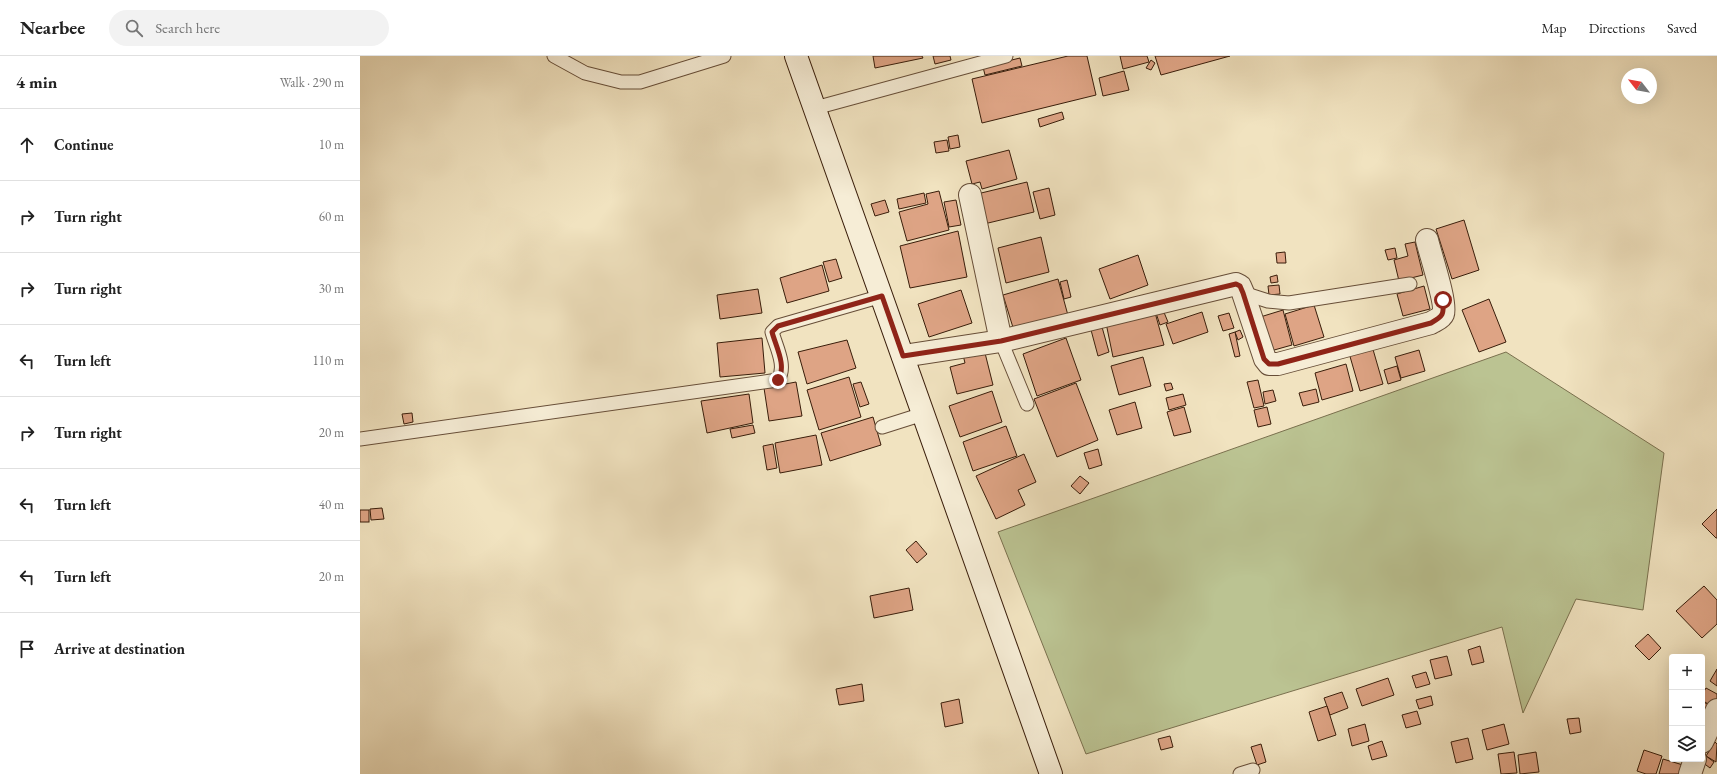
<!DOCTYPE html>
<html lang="en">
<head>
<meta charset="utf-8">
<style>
	body { margin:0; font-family:"EB Garamond",serif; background:#f2f2f2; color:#222 }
	.controls { position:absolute; right:12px; bottom:12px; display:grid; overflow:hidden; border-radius:4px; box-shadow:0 4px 16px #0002 }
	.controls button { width:36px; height:36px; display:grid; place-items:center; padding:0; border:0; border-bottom:1px solid #e0e0e0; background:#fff; color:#222; font:20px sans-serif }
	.compass { position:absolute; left:1261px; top:12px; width:36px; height:36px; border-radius:50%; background:#fff; box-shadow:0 4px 16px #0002; rotate:301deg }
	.stop { position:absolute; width:12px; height:12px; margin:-9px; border:3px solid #8f2418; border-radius:50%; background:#fff }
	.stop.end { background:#8f2418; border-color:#fff; box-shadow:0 1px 4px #0008 }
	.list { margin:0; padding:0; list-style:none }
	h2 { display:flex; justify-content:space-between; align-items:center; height:52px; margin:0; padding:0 16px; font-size:17px }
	h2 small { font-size:13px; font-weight:400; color:#767676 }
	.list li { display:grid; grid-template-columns:26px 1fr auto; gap:12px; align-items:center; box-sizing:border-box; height:72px; padding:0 16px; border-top:1px solid #e0e0e0 }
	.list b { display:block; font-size:15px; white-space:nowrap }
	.list em { font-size:13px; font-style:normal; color:#767676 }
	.icon { flex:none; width:22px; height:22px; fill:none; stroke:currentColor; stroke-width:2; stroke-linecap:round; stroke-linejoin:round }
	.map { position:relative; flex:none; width:1357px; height:718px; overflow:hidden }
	header { display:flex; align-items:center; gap:24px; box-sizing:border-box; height:56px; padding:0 20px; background:#fff; border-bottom:1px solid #e0e0e0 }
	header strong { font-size:19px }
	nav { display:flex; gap:22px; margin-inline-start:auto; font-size:14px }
	.search { width:280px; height:36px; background:#f2f2f2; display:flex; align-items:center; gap:10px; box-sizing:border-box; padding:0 14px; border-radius:22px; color:#767676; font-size:15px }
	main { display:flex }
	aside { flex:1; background:#fff }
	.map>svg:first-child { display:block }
	.green { fill:#bbc392; stroke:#7a704e }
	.building { fill:#dea485; stroke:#391d0a }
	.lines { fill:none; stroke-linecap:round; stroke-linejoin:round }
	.lane-casing { stroke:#674e38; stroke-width:15 }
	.street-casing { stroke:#674e38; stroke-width:24 }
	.secondary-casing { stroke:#391d0a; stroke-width:24 }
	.lane { stroke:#f6edd6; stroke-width:13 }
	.street { stroke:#f6edd6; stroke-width:22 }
	.secondary { stroke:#f6edd6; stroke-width:22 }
	.route { stroke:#8f2418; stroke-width:5 }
</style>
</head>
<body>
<header>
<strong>Nearbee</strong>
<div class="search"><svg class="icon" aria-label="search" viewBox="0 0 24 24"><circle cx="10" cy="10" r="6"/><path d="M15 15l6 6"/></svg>Search here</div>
<nav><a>Map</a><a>Directions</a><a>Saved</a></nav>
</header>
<main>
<aside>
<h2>4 min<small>Walk · 290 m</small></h2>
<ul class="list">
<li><svg class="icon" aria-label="ahead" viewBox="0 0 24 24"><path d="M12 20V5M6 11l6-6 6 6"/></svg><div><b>Continue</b></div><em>10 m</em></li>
<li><svg class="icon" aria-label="right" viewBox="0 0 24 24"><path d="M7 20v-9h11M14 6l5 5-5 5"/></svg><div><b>Turn right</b></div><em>60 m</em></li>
<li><svg class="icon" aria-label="right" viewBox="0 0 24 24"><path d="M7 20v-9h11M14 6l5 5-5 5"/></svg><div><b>Turn right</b></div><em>30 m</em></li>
<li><svg class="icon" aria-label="left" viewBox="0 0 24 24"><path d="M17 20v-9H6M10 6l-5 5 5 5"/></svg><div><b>Turn left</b></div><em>110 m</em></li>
<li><svg class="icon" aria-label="right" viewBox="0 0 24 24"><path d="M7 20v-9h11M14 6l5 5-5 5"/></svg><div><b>Turn right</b></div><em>20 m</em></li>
<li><svg class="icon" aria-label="left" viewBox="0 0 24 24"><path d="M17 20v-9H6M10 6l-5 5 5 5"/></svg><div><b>Turn left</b></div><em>40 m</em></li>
<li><svg class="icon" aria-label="left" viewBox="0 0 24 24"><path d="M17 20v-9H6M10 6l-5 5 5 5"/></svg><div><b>Turn left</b></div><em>20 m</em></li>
<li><svg class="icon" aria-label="arrive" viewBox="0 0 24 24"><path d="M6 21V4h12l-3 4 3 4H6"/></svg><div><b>Arrive at destination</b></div></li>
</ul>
</aside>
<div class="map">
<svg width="1357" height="718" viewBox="0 0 1357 718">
	<rect width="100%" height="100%" fill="#f1e3c0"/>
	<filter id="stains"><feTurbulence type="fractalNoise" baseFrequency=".005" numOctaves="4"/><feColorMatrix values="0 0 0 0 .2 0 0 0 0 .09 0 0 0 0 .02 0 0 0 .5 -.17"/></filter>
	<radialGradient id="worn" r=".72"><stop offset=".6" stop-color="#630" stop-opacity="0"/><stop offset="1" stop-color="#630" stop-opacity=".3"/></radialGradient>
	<polygon class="green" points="1146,296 1304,397 1283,554 1216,543 1163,657 1142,571 726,698 638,476"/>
	<g class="building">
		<polygon points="513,0 562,0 563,2 515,12"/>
		<polygon points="573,0 590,0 591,4 575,8"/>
		<polygon points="708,0 727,0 736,39 622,67 612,23"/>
		<polygon points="760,0 787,0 789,6 763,13"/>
		<polygon points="795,0 870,0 801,19"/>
		<polygon points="660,2 662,10 625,19 623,11"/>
		<polygon points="791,4 795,7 791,14 786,12"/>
		<polygon points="764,15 769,34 743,40 739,22"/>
		<polygon points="702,56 704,63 680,71 678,63"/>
		<polygon points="598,79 600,91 590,93 588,81"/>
		<polygon points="587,84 589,95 576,97 574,86"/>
		<polygon points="649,94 657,123 622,133 620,126 612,128 606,105"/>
		<polygon points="667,126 674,156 624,168 617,138"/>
		<polygon points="689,132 695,159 680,163 673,136"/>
		<polygon points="579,135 589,174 547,185 539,156 568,148 566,138"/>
		<polygon points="564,137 566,147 539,153 537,143"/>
		<polygon points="525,144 529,156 515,160 511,148"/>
		<polygon points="596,144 601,169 589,171 584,146"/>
		<polygon points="1104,164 1119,214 1092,223 1076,173"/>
		<polygon points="598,175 607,221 550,232 540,190"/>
		<polygon points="681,181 689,216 646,227 638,192"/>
		<polygon points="1055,186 1063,219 1039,225 1034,204 1048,200 1045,188"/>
		<polygon points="1035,192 1037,202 1028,204 1025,194"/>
		<polygon points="925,196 926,207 917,207 916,197"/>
		<polygon points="778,199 788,229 750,243 739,213"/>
		<polygon points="476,203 482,222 469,226 463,206"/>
		<polygon points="462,209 469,235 427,247 420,222"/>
		<polygon points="917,219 918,226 911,227 910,221"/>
		<polygon points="698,223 709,263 655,278 643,239"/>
		<polygon points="707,224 711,241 704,243 700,226"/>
		<polygon points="919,229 920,238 909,239 908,230"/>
		<polygon points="1064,230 1070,253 1043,260 1037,238"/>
		<polygon points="398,233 402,257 360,263 357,239"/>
		<polygon points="601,234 612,267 569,281 558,248"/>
		<polygon points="1129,243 1146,286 1119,296 1102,254"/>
		<polygon points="954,249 964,281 934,290 925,258"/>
		<polygon points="794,253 804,289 753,301 746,267"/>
		<polygon points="803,254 808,266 800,269 796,257"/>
		<polygon points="923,254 932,289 907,296 897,262"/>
		<polygon points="842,256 848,276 813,288 806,268"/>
		<polygon points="869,257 874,272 863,275 858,260"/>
		<polygon points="742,271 749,296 738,300 731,274"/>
		<polygon points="880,274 883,281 878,284 875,276"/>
		<polygon points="875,276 880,300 875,301 869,278"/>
		<polygon points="402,282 405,317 360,321 357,287"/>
		<polygon points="706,282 721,324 677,340 663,298"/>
		<polygon points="487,284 496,312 447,328 438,296"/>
		<polygon points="1012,290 1023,328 1000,335 989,297"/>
		<polygon points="624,293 633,329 597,338 590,311 605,307 603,299"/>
		<polygon points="1059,294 1065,315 1041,322 1035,301"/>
		<polygon points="783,301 791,330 759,339 751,310"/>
		<polygon points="986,308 993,335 962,344 955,317"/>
		<polygon points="1037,310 1041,324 1028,328 1024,314"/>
		<polygon points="489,321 501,361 459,374 447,334"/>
		<polygon points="898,324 904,350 894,352 887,326"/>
		<polygon points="436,326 442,360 409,365 404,332"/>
		<polygon points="501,326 509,348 500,351 493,328"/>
		<polygon points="716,327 738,384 697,401 674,343"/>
		<polygon points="811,327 813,333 806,335 804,328"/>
		<polygon points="956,333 959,346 943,350 939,337"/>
		<polygon points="913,334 916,345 905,348 903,336"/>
		<polygon points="632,335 642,366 600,381 589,350"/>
		<polygon points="389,338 393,367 347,377 341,345"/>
		<polygon points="823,338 826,349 809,354 806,342"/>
		<polygon points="775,346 782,372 757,379 749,354"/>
		<polygon points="824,351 831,376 814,380 807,356"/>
		<polygon points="907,351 911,368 898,371 894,354"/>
		<polygon points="52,357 53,366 44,368 42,358"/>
		<polygon points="513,361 521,389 470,405 461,377"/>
		<polygon points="393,369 395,377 372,382 370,373"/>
		<polygon points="646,370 657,400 613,415 603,386"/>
		<polygon points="456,379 462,409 420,417 415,387"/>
		<polygon points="413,388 417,412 407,414 403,390"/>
		<polygon points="738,393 742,409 729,413 724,397"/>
		<polygon points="664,398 676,426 658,434 665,449 636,463 616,420"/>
		<polygon points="720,420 729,427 720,438 711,430"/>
		<polygon points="22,452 24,463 11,464 10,453"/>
		<polygon points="1357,453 1357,482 1356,482 1342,468"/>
		<rect x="0" y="454" width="9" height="12"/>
		<polygon points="556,485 567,498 557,507 546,494"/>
		<polygon points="1344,530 1357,544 1357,568 1342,582 1316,555"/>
		<polygon points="549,532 553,554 514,562 510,540"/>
		<polygon points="1288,578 1301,592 1289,604 1275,590"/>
		<polygon points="1120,590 1124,606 1112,609 1108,594"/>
		<polygon points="1087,600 1092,619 1075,623 1070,604"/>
		<polygon points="1357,613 1357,630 1350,625"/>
		<polygon points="1066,616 1070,628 1056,632 1052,620"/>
		<polygon points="1028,622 1034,639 1002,650 996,633"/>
		<polygon points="502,628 504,645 479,649 476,633"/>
		<polygon points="1346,632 1357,638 1357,647 1354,652 1342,644 1342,639"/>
		<polygon points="982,636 988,652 970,659 964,642"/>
		<polygon points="1071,640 1073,649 1059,653 1056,644"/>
		<polygon points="599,643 603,667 585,671 581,647"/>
		<polygon points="1342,645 1354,652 1349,660 1342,656"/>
		<polygon points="967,650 976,679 958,685 949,656"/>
		<polygon points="1057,655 1061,668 1046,672 1042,659"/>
		<polygon points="1219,662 1221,676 1210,678 1207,663"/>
		<polygon points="1005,668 1009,685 992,690 988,673"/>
		<polygon points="1144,668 1149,688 1127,694 1122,674"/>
		<polygon points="810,680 813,691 801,694 798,683"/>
		<polygon points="1108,682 1113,703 1096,707 1091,686"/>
		<polygon points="1022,685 1027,700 1012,704 1008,690"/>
		<polygon points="1355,686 1357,688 1356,706 1346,700"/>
		<polygon points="901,688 906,706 897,709 891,691"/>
		<polygon points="1284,694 1302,700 1296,718 1286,718 1277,715"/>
		<polygon points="1154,696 1157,717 1141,718 1138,698"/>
		<polygon points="1176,696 1179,716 1160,718 1158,699"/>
		<polygon points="1346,700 1354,706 1350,712 1342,706"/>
		<polygon points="1303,703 1323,709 1320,718 1299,718"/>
	</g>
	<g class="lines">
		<g class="lane-casing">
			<g id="lane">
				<polyline points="194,0 225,17 261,26 280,26 364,0"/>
				<polyline points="455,52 646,0"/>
				<polyline points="883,237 908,245 929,247 1050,228"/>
				<polyline points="641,285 667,348"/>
				<polyline points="522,371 563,358"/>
				<path d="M0,383L418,324C427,310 416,291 412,276L418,270L522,240"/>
				<polyline points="880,718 893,714"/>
			</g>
		</g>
		<g class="street-casing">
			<g id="street">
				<polyline points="610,139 641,285"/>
				<path d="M543,300L641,285L876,228L880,230L883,237L905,303L909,308H918L1071,267C1075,264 1081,263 1083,258C1087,248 1070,197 1067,184"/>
				<polyline points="1342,686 1357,654"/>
				<polyline points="1330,718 1335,703"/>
			</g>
		</g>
		<g class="secondary-casing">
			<polyline id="secondary" points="436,0 691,718"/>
		</g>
		<use href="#lane" class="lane"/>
		<use href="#street" class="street"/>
		<use href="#secondary" class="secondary"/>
	</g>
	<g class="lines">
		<path class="route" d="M418,324C427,310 416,291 412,276L418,270L522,240L543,300L641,285L876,228L880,230L883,237L904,303L909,308H918L1071,267C1083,260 1084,259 1083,244"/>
	</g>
	<rect width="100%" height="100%" filter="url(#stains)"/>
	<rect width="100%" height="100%" fill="url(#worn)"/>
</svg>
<div class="controls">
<button>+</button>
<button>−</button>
<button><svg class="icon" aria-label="layers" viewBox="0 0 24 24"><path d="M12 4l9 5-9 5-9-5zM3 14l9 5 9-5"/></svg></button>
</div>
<svg class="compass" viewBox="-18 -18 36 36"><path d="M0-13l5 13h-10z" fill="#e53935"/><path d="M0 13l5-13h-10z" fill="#767676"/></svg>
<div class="stop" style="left:1083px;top:244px"></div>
<div class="stop end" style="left:418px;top:324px"></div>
</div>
</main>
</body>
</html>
